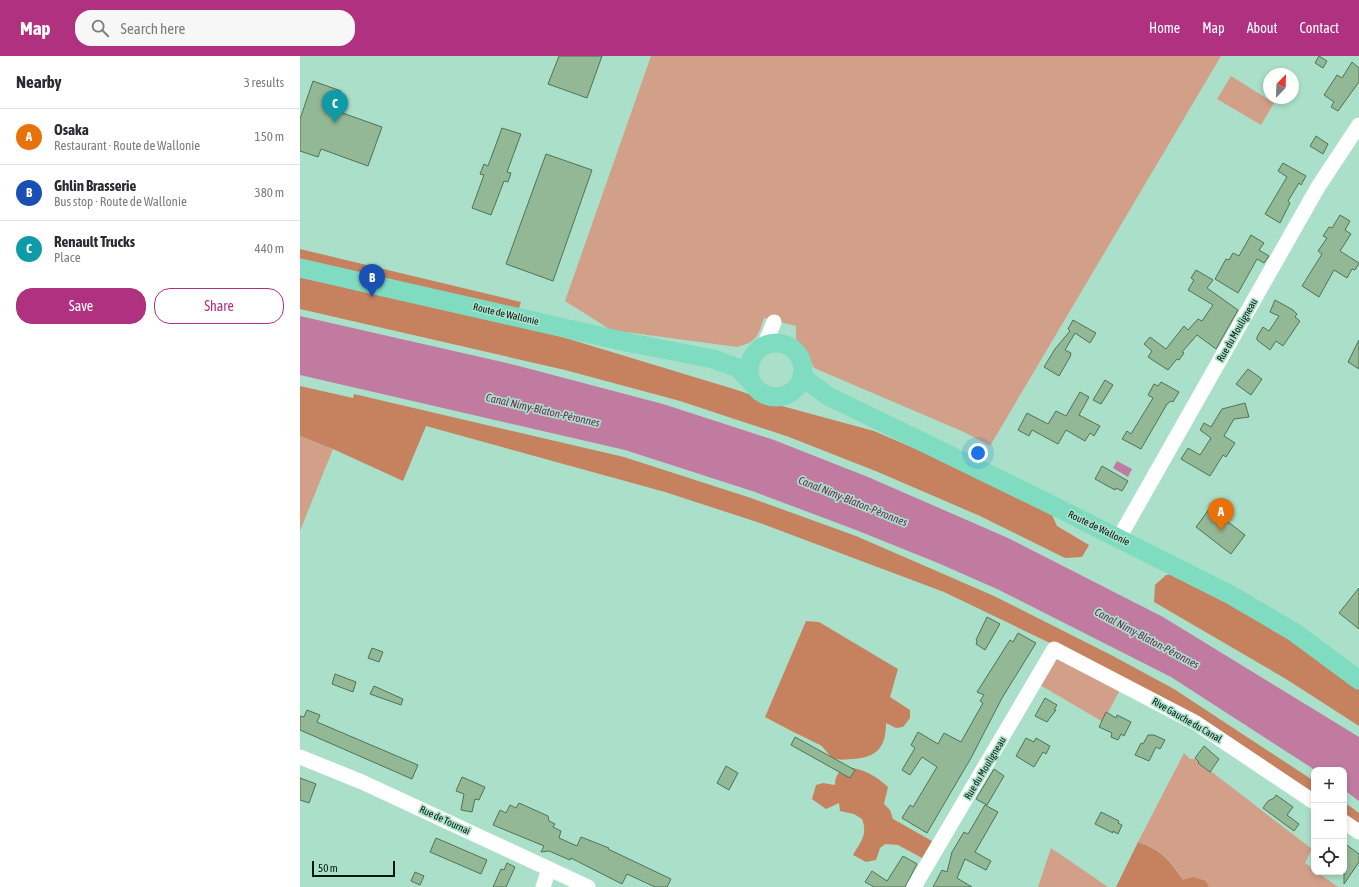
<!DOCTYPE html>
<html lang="en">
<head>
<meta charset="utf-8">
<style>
	body { margin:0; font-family:"Asap Condensed",sans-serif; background:#f7f7f7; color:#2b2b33 }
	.controls { position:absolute; right:12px; bottom:12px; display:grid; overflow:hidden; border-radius:8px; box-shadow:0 2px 6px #0003 }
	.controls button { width:36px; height:36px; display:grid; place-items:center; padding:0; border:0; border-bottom:1px solid #e1e1e2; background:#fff; color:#2b2b33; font:20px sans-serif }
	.compass { position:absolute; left:963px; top:12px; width:36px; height:36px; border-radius:50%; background:#fff; box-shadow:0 2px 6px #0003; rotate:23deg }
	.scale { position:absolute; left:12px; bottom:10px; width:83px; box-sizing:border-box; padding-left:4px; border:2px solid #031710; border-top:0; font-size:11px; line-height:14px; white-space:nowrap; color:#031710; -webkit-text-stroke:3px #aae0c9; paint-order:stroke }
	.you { position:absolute; left:678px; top:397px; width:14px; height:14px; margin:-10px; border:3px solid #fff; border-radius:50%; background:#1a73e8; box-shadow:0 0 0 6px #1a73e833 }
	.badge { display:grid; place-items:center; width:26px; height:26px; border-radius:50%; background:#af3180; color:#fff; font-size:13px; font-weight:700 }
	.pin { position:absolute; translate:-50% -33px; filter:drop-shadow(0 1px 2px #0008) }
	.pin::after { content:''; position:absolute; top:21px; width:14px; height:12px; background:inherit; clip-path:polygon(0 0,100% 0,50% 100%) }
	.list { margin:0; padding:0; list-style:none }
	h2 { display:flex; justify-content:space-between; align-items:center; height:52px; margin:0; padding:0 16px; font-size:17px }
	h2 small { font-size:13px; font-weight:400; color:#7c7c81 }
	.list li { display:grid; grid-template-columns:26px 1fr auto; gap:12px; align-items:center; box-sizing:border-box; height:56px; padding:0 16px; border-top:1px solid #e1e1e2 }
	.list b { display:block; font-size:15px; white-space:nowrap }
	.list p { margin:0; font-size:13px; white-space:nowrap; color:#7c7c81 }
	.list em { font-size:13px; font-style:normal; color:#7c7c81 }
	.actions { display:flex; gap:8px; padding:12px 16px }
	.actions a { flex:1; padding:9px 0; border:1px solid #af3180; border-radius:16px; text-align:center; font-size:14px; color:#af3180 }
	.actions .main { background:#af3180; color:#fff }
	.icon { flex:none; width:22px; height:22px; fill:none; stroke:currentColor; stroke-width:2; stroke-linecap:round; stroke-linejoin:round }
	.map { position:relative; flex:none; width:1059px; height:831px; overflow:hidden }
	header { display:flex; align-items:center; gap:24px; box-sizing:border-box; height:56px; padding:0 20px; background:#af3180; color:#fff }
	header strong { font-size:19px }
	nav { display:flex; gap:22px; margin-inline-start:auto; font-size:14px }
	.search { width:280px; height:36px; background:#f7f7f7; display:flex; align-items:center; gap:10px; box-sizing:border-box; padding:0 14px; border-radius:16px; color:#7c7c81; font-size:15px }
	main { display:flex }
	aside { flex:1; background:#fff }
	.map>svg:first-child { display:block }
	.green { fill:#d2a088 }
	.forest { fill:#c6815f }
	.water { fill:#c17ba1 }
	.building { fill:#93b895; stroke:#507353 }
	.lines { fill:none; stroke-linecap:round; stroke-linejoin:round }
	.minor { stroke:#fff; stroke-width:15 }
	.major { stroke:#80dcc0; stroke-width:19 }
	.labels { text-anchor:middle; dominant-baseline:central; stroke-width:3.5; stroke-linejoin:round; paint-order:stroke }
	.street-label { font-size:10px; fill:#031710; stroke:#aae0c9 }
	.water-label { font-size:11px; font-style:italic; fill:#742255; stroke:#aae0c9 }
</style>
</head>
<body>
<header>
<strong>Map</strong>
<div class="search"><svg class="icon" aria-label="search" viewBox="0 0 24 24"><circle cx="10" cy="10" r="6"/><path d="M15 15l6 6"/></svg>Search here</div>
<nav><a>Home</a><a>Map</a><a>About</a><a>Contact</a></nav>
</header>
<main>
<aside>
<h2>Nearby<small>3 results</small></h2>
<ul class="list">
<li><span class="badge" style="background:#e8710a">A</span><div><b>Osaka</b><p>Restaurant · Route de Wallonie</p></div><em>150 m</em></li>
<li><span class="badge" style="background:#1a4fb4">B</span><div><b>Ghlin Brasserie</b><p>Bus stop · Route de Wallonie</p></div><em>380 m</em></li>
<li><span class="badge" style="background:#0f9aa8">C</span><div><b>Renault Trucks</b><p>Place</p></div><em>440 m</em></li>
</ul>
<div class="actions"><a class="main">Save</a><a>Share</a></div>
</aside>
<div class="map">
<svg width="1059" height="831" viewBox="0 0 1059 831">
	<rect width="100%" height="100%" fill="#aae0c9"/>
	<g class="green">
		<path d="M351,0H921L690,390L664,376L514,312L506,296L496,285V270L464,262C458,280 457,286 437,291L311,274L265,245Z"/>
		<polygon points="931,20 974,47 961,69 917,43"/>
		<polygon points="0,380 33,393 0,475"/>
		<polygon points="754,593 823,628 803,666 735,626"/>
		<path d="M884,697L890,703H895L1012,793L1005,807L1014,813V816H1017L1038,831H909L906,825L883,824C870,803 862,795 838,786Z"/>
		<polygon points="751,792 808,831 738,831"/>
	</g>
	<g class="forest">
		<polygon points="0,193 221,246 218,255 0,205"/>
		<polygon points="0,220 259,280 437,334 482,350 574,375 685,423 752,459 757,470 789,489 782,501 765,502 680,460 578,416 489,381 380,345 265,314 0,253"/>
		<polygon points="0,330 53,342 54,338 324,401 451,442 556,480 694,540 813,600 874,633 1014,725 1014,746 750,587 644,536 460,467 365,436 126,370 103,425 33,393 0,380"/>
		<polygon points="889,517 1059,624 1059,670 986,623 854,546 855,529 866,519"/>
		<path d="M506,565L519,566L598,613L590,641L610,654V662L603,671L596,672L586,667C586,690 578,701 554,703C548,703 540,705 533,702C528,699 525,692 520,689C502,680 483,671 465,661Z"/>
		<path d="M547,711C563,713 575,719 588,731L584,748L590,754L593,763L632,785L622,802L598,789L585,788L580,792L576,804L566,806L553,799C561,785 568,779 562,763L554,758L540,755L539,747L526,753L512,743L516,729L523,727L535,729C535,719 539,715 547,711Z"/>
		<polygon points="1044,746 1059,757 1059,776 1044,766"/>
		<path d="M838,786C862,795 869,803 883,824L893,821L906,825L909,831H816Z"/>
	</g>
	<g class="water">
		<polygon points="0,260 215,309 363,348 474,384 568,421 708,482 863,561 1059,681 1059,745 1044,734 1044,714 1015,714 871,621 697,533 638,507 556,474 455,436 325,394 0,319"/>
		<polygon points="817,405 832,413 828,421 813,412"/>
	</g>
	<g class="building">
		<polygon points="259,0 302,0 287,42 248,28"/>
		<polygon points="1019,0 1027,5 1023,12 1015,7"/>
		<polygon points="1052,6 1059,12 1059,26 1038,55 1031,51 1034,46 1024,39 1037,19 1042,22"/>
		<polygon points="13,25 41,35 34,54 82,71 68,110 21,93 18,101 0,95 0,63"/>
		<polygon points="202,72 221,78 207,116 211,117 208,126 204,125 191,159 172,152 184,119 180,118 184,108 188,110"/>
		<polygon points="1016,80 1028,88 1023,98 1010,90"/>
		<polygon points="246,98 292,114 253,225 206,208"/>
		<polygon points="983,107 1006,120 1001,129 999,127 988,145 990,147 980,167 965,158 987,121 978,115"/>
		<polygon points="1040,159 1050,165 1045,174 1051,178 1040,195 1059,207 1055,214 1052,213 1047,222 1034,214 1019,241 1002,230 1022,198 1018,195 1027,182 1023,180 1029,171 1032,172"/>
		<polygon points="951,179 964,187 959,194 969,200 964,207 957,203 938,237 915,223 926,203 929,204 933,197 939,200"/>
		<polygon points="896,214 913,224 907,232 938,254 916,293 897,279 882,296 884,297 879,304 877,303 868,314 848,301 852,295 844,288 850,281 866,293 884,270 888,274 898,263 902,265 913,249 888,234 894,224 891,222"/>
		<polygon points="975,244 993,254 997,258 995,261 1000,265 983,290 976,285 970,294 957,284 957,281 963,271 969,275 979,260 970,256"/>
		<polygon points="773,264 796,277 790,287 775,277 765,294 771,297 770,301 759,320 744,311 755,293 770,275 768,273"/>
		<polygon points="1059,284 1059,313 1048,306"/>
		<polygon points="948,313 962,323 951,339 936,328"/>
		<polygon points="805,324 813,329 801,348 793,344"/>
		<polygon points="861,326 879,336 873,346 871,345 867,348 841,393 822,383 827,375 831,378 853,342 848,339 854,328 858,330"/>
		<polygon points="780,336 789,341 779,359 800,370 794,380 790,377 785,385 766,374 758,388 732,374 729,380 718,374 727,357 748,368 756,355 766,360"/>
		<polygon points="945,347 949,361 934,363 924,380 935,387 926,401 923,399 910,420 881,403 888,392 900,399 911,382 900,374 904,367 911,371 922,353"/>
		<polygon points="802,410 828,425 822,435 816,432 815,434 795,423"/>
		<polygon points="910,452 945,479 931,498 896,471"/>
		<polygon points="1059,532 1059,573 1039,557"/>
		<polygon points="687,561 700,568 685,594 676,588 677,585 676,584"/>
		<polygon points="718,577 736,587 702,642 671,702 627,777 602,762 610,749 613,751 637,711 622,701 610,719 602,714 615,692 611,689 618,676 638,688 644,677 661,686 683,647 680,645 684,639 677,636 710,584 713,586"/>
		<polygon points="72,592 83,596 79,606 68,602"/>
		<polygon points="35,618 56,626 53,636 32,628"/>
		<polygon points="74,630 103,643 101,649 70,638"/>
		<polygon points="745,642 757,649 754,654 756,654 747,666 735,660"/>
		<polygon points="7,654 20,659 17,666 118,709 112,723 0,674 0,660 4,661"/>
		<polygon points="806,656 816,662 817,659 831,666 824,680 821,678 818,684 811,681 812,677 799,671"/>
		<polygon points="848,679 854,679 865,684 860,693 856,691 849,705 835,699 841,687 843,688"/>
		<polygon points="495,681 555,714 550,722 491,689"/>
		<polygon points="726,682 734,686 736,682 750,690 746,698 743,696 734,711 716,700"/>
		<polygon points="904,690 919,703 910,716 898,707 899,706 895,702"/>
		<polygon points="426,710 438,717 429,734 417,727"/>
		<polygon points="694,713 704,720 687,749 676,743"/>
		<polygon points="162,721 185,731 179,744 175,743 172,756 161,754 164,738 156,735"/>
		<polygon points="0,722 16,728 9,747 0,744"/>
		<polygon points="976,739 993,751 987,759 999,768 994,775 963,752 968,745 974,742"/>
		<polygon points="219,747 248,760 249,765 255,768 253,771 261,775 259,782 277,790 281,781 309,792 308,793 371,823 367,831 355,831 327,818 322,828 271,802 270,804 249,795 241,796 244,790 193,769 200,754 206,757 210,749 216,752"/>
		<polygon points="685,749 698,756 675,796 691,805 686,814 665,803 657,822 672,831 633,831 642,814 647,816 652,796 664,776 668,778"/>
		<polygon points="801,756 819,765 818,767 822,769 818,778 813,775 813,777 795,768"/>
		<polygon points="136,782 187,804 181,818 130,796"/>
		<polygon points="1044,787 1059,798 1059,806 1044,828"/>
		<polygon points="603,800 617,808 605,831 574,831 565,826 572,815 587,825"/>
		<polygon points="207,807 215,811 206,831 193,831 201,813 204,814"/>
		<polygon points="115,816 124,820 120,829 111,825"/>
	</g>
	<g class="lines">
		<g class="minor">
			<polyline points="464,290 474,266"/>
			<polyline points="819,482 1018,131 1059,69"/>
			<polyline points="0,701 62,726 288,831"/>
			<polyline points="1044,766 1059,776"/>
			<polyline points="243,831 249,813"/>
			<polyline points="614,831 754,593 896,667 1014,746"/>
		</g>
		<g class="major">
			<polyline points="0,212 326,286 413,303 438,312 452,327"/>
			<circle cx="476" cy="314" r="27"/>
			<polyline points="502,319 509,326 528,340 744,445 931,539 994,576 1059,624"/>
		</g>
	</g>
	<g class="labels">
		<g class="street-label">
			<text transform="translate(206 258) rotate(13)">Route de Wallonie</text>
			<text transform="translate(937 274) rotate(-60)">Rue du Mouligneau</text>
			<text transform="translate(799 472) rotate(26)">Route de Wallonie</text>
			<text transform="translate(887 664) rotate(30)">Rive Gauche du Canal</text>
			<text transform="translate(685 712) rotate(-59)">Rue du Mouligneau</text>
			<text transform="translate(145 764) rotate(25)">Rue de Tournai</text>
		</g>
		<g class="water-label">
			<text transform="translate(243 354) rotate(13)">Canal Nimy-Blaton-Péronnes</text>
			<text transform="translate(553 445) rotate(22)">Canal Nimy-Blaton-Péronnes</text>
			<text transform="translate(847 582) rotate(28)">Canal Nimy-Blaton-Péronnes</text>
		</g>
	</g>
</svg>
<div class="controls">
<button>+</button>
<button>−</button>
<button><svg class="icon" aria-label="locate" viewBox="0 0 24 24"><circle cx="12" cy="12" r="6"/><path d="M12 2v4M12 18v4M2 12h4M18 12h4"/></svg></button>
</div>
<svg class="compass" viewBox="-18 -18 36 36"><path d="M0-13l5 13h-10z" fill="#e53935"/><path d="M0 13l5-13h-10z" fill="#7c7c81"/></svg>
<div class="scale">50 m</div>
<div class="you"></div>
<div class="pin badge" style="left:921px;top:475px;background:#e8710a">A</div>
<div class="pin badge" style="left:72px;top:241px;background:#1a4fb4">B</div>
<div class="pin badge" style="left:35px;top:67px;background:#0f9aa8">C</div>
</div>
</main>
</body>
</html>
